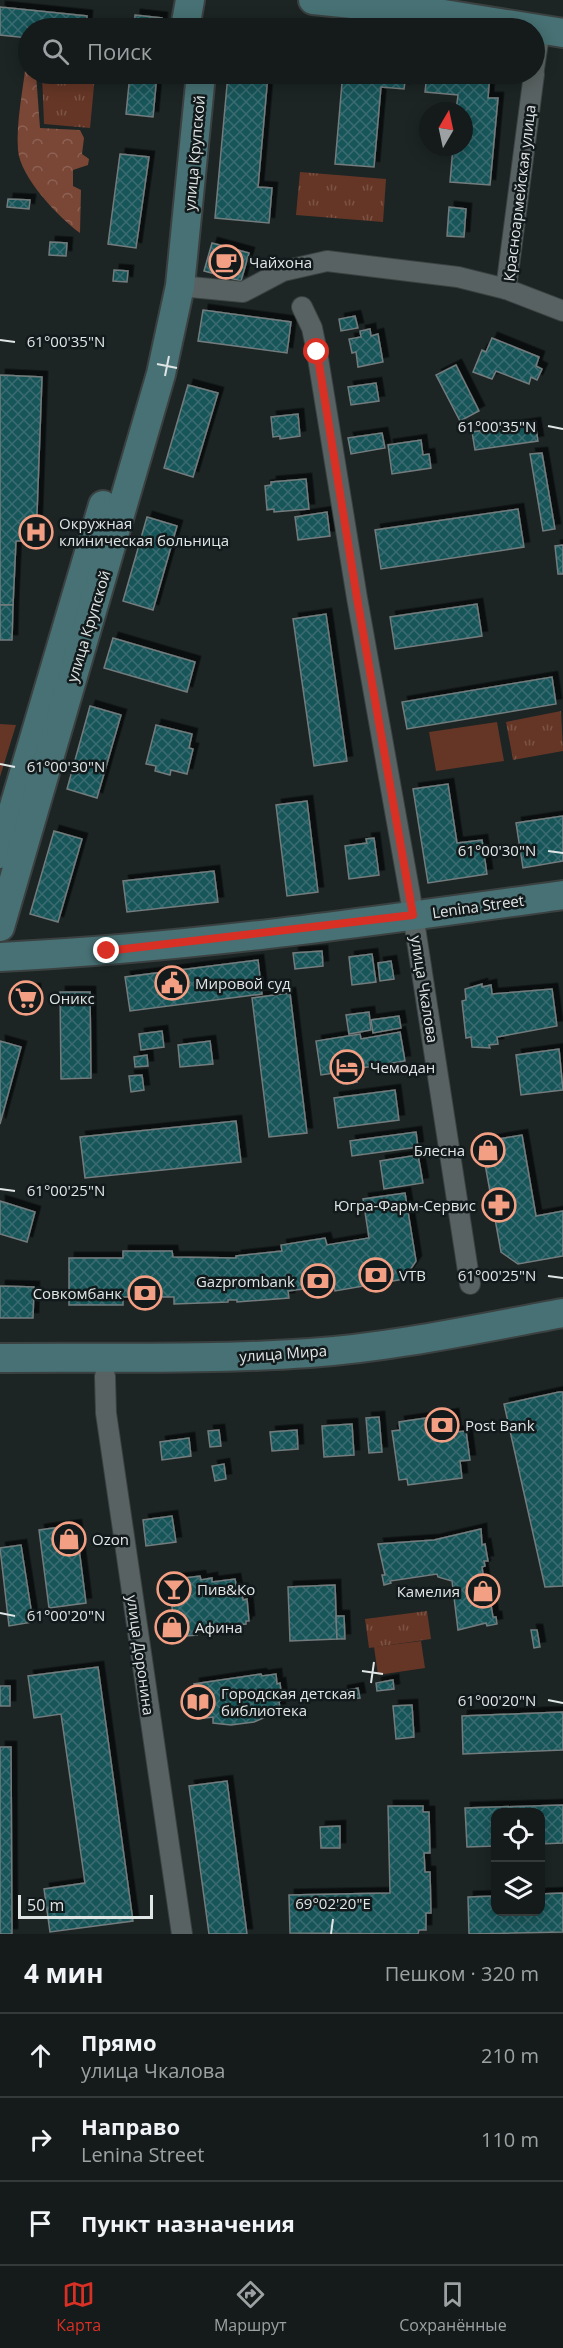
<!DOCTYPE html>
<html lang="ru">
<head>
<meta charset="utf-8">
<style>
	body { margin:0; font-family:"Open Sans",sans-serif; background:#222828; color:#f1f3f6 }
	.controls { position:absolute; right:18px; bottom:18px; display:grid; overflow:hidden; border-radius:12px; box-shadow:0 3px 15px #0003 }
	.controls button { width:54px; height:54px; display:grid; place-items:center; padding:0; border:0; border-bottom:2px solid #34393a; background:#151b1b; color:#f1f3f6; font:30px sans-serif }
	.compass { position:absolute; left:419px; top:102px; width:54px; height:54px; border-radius:50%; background:#151b1b; box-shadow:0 3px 15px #0003; rotate:9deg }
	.scale { position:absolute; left:18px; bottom:15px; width:135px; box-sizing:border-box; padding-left:6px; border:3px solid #e0e5e5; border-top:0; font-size:16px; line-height:21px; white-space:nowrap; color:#e0e5e5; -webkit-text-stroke:4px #131a1b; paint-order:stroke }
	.stop { position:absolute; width:18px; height:18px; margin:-14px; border:4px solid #d93025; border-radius:50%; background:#fff }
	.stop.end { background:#d93025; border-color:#fff; box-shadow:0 2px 6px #0008 }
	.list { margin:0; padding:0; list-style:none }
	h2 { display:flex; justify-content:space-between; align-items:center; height:78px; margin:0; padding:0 24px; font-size:26px }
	h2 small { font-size:20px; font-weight:400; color:#9da1a3 }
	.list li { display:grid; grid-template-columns:39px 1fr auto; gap:18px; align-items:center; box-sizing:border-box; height:84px; padding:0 24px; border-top:2px solid #34393a }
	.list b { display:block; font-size:22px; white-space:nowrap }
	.list p { margin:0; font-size:20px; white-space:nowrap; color:#9da1a3 }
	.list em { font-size:20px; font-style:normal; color:#9da1a3 }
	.icon { flex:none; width:33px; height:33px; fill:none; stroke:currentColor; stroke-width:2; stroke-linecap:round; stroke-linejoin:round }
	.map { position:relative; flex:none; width:563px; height:1934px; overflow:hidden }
	.search { position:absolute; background:#151b1b; box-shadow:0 3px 15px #0003; left:18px; right:18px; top:18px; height:66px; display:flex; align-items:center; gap:15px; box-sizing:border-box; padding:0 21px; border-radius:33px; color:#9da1a3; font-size:22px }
	.sheet { height:330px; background:#151b1b }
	nav { display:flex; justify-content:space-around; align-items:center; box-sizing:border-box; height:84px; border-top:2px solid #34393a; background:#151b1b; font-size:16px; color:#9da1a3 }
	nav a { display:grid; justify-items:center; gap:3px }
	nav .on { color:#d93025 }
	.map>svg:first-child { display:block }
	.grass { fill:#653626 }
	.forest { fill:url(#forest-crowns) }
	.park { fill:url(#park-tufts) }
	.building { fill:url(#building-cross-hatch); stroke:#737c7d; stroke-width:1.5; filter:url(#shadow) }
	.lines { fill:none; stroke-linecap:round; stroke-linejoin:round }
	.street-casing { stroke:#3b4141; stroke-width:22 }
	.secondary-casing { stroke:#3b4141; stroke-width:32 }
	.street { stroke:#596262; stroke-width:20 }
	.secondary { stroke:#477174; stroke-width:28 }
	.route { stroke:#d93025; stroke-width:8 }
	.ticks { fill:none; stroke:#e0e5e5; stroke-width:2 }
	.labels { text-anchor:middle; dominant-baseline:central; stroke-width:5; stroke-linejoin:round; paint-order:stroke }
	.street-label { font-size:15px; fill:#e0e5e5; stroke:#131a1b }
	.poi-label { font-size:15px; fill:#e0e5e5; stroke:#131a1b; text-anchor:start }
	.ticks-label { font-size:15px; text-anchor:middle; fill:#e0e5e5; stroke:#131a1b; stroke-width:5; stroke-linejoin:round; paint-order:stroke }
</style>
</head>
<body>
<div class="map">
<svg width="563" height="1934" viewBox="0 0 563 1934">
	<defs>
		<pattern id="forest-crowns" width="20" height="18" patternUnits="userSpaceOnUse" patternTransform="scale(1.5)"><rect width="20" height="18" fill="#7a4736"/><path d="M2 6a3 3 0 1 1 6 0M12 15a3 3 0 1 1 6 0" fill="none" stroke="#8d6153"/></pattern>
		<pattern id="park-tufts" width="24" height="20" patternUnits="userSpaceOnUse" patternTransform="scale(1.5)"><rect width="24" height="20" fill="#653626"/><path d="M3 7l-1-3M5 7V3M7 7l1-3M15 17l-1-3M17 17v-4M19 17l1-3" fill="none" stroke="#7b5345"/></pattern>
		<pattern id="building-cross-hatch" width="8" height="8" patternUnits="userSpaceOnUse" patternTransform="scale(1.5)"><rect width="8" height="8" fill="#195459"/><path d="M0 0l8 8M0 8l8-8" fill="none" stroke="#3a6c71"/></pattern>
		<filter id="shadow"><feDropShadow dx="5.5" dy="-5.5" stdDeviation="0" flood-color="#0009"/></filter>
	</defs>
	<rect width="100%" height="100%" fill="#1c2424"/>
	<g class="grass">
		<polygon points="497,722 504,761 436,771 429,732"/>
		<polygon points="0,724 16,725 0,777"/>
		<polygon points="421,1641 425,1668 378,1675 374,1647"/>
	</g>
	<path class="forest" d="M26,63L28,74H36L40,128L80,130L84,138L82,154L89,159L88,165L73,170V186L81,190L80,233C59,218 20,177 18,150C16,122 23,90 26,63Z"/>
	<g class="park">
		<polygon points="42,74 95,75 90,128 44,124"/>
		<polygon points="300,172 386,179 383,222 296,215"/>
		<polygon points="561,711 563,751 513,760 506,722"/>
		<polygon points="427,1611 431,1639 369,1648 365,1619"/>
	</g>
	<g class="building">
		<polygon points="0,7 87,16 86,28 28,28 28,38 0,35"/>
		<polygon points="135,15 162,18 161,28 134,28"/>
		<polygon points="130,74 157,74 153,117 126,114"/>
		<polygon points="228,74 300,74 300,78 268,75 258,187 272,188 269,223 215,218"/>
		<polygon points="319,74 406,74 404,89 381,87 374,167 335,164 342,83 318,81"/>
		<polygon points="427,74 490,74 488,98 498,98 490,185 450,182 453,147 464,147 464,111 456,111 458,95 425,92"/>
		<polygon points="120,154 149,157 136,248 108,244"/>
		<polygon points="8,199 30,200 29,209 7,207"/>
		<polygon points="449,207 466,209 464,237 447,236"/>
		<polygon points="50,242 67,243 66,256 49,255"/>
		<polygon points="212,243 249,253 241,281 204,271"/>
		<polygon points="114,270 128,271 127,282 113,281"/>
		<polygon points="203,310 291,322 287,353 198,341"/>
		<polygon points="355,316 358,328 341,331 339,319"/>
		<polygon points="370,329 371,336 378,334 383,362 358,367 356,352 352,353 349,339 361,337 360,331"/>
		<polygon points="492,338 539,357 536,366 542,369 537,380 531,377 529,384 496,371 492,379 473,372 482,350 486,352"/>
		<polygon points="456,365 479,411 460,421 436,375"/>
		<polygon points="0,375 42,377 36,541 16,541 13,605 0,605"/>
		<polygon points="376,383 379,401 351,405 348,387"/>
		<polygon points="188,385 218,393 193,477 164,468"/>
		<polygon points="298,414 300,436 280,439 280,436 273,437 271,417"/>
		<polygon points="535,423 538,441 475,450 472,432"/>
		<polygon points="382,433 385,448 351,454 348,438"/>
		<polygon points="421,440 423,455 429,454 431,468 392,474 388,445"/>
		<polygon points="542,453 555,529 543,531 530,454"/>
		<polygon points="306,479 309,509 274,512 274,509 267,510 265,486 271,485 271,482"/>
		<polygon points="518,509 524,547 381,569 375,530"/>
		<polygon points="327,512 330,536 298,540 295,517"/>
		<polygon points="147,517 177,526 153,610 123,601"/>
		<polygon points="563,545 563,574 558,574 555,546"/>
		<polygon points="477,604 482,636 395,649 390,617"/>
		<polygon points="0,605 13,605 12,640 0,640"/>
		<polygon points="326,614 347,761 314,766 293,619"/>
		<polygon points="113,638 195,662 187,692 104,668"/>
		<polygon points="552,677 556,704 407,729 402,702"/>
		<polygon points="90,706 121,715 97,798 67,789"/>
		<polygon points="156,725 192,734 189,748 193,749 187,774 171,770 170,775 155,771 156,766 146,764"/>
		<polygon points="448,784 457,843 482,840 487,874 428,883 413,789"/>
		<polygon points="307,801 318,892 287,896 276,805"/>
		<polygon points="563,816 563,861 523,868 516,823"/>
		<polygon points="54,831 82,839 58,922 30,914"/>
		<polygon points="374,838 379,875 349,879 345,846 367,843 366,839"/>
		<polygon points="214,871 218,902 127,912 123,881"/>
		<polygon points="322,951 323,966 295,969 293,953"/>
		<polygon points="372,954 376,982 352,985 349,957"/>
		<polygon points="258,960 262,994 130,1011 125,977"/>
		<polygon points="391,961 394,979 380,981 378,963"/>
		<polygon points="482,984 482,987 491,985 492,994 552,989 557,1026 497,1037 498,1044 489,1045 490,1048 472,1047 471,1037 466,1038 462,1001 466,1000 465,989"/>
		<polygon points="35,989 36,1006 17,1006 16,990"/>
		<polygon points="60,992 90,992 91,1078 61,1079"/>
		<polygon points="290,993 307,1133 269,1137 252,998"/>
		<polygon points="369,1012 371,1030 349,1034 346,1015"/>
		<polygon points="399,1016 401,1028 373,1033 371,1020"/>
		<polygon points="162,1031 164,1047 141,1050 139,1034"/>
		<polygon points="400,1032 405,1061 355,1069 357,1082 343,1084 341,1072 321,1075 316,1041 360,1034 361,1039"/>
		<polygon points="0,1041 21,1047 0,1124"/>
		<polygon points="210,1041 213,1064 180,1067 178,1045"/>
		<polygon points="559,1049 563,1090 521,1095 516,1055"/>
		<polygon points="147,1055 148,1066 135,1067 134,1057"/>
		<polygon points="142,1075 144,1090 131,1092 129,1076"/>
		<polygon points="395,1090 399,1120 338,1128 334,1098"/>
		<polygon points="236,1121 241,1162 85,1178 80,1137"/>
		<polygon points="416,1132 418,1147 352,1156 350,1141"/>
		<polygon points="522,1135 536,1216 563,1211 563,1256 518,1264 501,1252 481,1142"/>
		<polygon points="418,1155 423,1183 384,1189 380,1161"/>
		<polygon points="405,1193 416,1261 404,1279 335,1291 334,1285 288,1291 289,1298 237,1302 237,1300 228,1300 228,1302 174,1304 174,1297 123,1297 123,1305 69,1305 69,1258 123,1258 123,1251 172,1251 173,1257 236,1258 236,1256 282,1251 281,1245 325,1238 327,1245 369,1238 363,1199"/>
		<polygon points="0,1201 35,1212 27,1242 0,1234"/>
		<polygon points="0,1286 34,1287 33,1318 0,1318"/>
		<polygon points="559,1392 563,1392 563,1586 545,1587 504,1404"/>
		<polygon points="453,1414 456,1432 466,1431 470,1460 460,1461 462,1478 408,1485 407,1479 399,1480 392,1431 400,1430 399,1422"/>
		<polygon points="379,1417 382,1452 369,1453 366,1418"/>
		<polygon points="352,1424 354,1455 324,1457 322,1426"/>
		<polygon points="219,1430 221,1446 210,1447 208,1431"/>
		<polygon points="297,1430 298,1449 272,1451 270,1432"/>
		<polygon points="189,1438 191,1456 162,1460 160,1442"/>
		<polygon points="224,1464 226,1479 215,1481 212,1466"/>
		<polygon points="172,1516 176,1542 146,1546 143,1520"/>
		<polygon points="76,1525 86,1603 49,1608 39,1530"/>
		<polygon points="481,1529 482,1545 485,1544 488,1561 484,1561 485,1566 482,1567 485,1587 488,1587 493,1617 496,1617 497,1624 487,1626 486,1623 458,1630 452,1581 438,1577 437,1574 390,1581 391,1583 384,1585 382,1575 385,1575 378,1544 434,1540"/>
		<polygon points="21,1545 33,1622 9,1626 0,1548"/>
		<polygon points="200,1576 201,1580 212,1578 212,1582 235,1579 237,1590 242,1589 243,1600 247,1599 249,1621 246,1621 246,1624 237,1625 237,1628 209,1632 208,1629 196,1630 197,1635 176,1637 176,1634 171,1635 169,1617 173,1616 169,1580"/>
		<polygon points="335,1585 337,1639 290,1641 288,1587"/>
		<polygon points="336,1616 344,1616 345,1639 337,1639"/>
		<polygon points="531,1630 537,1630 540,1647 534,1648"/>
		<polygon points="98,1667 133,1921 50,1932 44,1889 85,1883 61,1714 34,1718 28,1676"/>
		<polygon points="261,1674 262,1676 276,1674 277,1684 280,1683 282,1700 279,1701 280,1709 267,1711 268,1716 254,1722 231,1725 213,1723 213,1717 198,1719 197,1710 193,1711 191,1694 195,1693 194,1684"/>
		<polygon points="393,1680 394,1689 377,1691 376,1683"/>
		<rect x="0" y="1686" width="10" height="20"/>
		<polygon points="358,1688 360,1698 343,1700 342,1691"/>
		<polygon points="412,1705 414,1737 396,1739 393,1706"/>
		<polygon points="563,1712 563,1750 463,1754 462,1716"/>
		<polygon points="0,1747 11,1747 12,1934 0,1934"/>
		<polygon points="227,1781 247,1934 209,1934 189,1786"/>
		<polygon points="563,1805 563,1843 540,1844 540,1812 496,1812 496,1846 467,1847 465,1808"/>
		<polygon points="388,1806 423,1806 423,1812 429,1812 430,1853 424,1853 425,1872 430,1872 431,1913 426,1913 426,1930 419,1930 418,1934 404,1934 290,1933 289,1895 390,1893"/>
		<polygon points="340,1826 340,1848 321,1848 320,1827"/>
		<polygon points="563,1893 563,1932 469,1934 468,1897 496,1896 496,1912 540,1912 540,1894"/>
	</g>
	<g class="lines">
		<g class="street-casing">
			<g id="street">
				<polyline points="534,69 540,29"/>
				<polyline points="534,74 506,289 563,311"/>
				<polyline points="180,286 243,292 283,271 327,261 458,277 506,289"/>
				<polyline points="302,307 312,328 317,352 357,598 410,895 470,1284"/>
				<polyline points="105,1376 106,1413 182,1934"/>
			</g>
		</g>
		<g class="secondary-casing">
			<g id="secondary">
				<polyline points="313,0 431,12 563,33"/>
				<polyline points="185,28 190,0"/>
				<polyline points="0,854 103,505"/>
				<polyline points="0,927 161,374 180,286 201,74"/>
				<path d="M0,957C189,948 376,921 563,895"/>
				<path d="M0,1358C103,1357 207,1360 310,1353C395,1347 480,1328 563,1313"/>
			</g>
		</g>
		<use href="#street" class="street"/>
		<use href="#secondary" class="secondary"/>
	</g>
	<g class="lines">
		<polyline class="route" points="107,951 413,915 357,598 317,352"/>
	</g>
	<path class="ticks" d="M0,340L15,342M157,364L177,368M165,376L169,356M548,426L563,429M0,764L15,767M548,851L563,853M0,1189L15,1191M548,1276L563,1278M0,1613L15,1616M362,1671L383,1674M371,1683L374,1662M548,1700L563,1703M331,1934L333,1919"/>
	<defs>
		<g id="cafe-ring" transform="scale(1.725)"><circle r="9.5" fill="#131a1b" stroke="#f39f83" stroke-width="1.5"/><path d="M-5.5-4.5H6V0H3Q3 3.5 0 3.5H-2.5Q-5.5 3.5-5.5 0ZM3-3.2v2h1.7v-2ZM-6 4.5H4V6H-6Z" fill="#f39f83"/></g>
		<g id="hospital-ring" transform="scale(1.725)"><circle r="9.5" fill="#131a1b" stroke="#f39f83" stroke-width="1.5"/><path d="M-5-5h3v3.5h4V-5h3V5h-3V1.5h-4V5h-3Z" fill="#f39f83"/></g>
		<g id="civic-ring" transform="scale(1.725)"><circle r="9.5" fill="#131a1b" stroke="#f39f83" stroke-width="1.5"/><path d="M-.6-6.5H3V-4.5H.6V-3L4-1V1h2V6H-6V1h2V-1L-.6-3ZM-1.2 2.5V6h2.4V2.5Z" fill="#f39f83"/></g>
		<g id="supermarket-ring" transform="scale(1.725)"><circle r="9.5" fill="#131a1b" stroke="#f39f83" stroke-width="1.5"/><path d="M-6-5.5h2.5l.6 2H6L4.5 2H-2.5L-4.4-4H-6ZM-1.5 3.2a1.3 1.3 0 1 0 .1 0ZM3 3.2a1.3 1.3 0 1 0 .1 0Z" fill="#f39f83"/></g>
		<g id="hotel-ring" transform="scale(1.725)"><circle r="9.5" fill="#131a1b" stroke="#f39f83" stroke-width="1.5"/><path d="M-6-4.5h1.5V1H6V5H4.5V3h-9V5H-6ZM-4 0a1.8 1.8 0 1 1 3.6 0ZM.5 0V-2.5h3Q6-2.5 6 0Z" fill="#f39f83"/></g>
		<g id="shop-ring" transform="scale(1.725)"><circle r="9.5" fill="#131a1b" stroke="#f39f83" stroke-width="1.5"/><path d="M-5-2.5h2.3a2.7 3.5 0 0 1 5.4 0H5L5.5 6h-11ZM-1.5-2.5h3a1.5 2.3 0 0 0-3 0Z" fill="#f39f83"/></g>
		<g id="pharmacy-ring" transform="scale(1.725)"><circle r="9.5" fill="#131a1b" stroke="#f39f83" stroke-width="1.5"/><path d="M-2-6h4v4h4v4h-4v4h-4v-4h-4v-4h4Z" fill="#f39f83"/></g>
		<g id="bank-ring" transform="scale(1.725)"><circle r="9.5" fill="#131a1b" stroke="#f39f83" stroke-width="1.5"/><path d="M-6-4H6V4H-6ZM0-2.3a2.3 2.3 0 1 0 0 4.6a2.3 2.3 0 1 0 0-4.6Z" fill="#f39f83"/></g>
		<g id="bar-ring" transform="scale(1.725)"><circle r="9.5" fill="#131a1b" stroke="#f39f83" stroke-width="1.5"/><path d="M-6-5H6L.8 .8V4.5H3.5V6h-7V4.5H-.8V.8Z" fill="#f39f83"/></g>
		<g id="library-ring" transform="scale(1.725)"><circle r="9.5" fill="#131a1b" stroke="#f39f83" stroke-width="1.5"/><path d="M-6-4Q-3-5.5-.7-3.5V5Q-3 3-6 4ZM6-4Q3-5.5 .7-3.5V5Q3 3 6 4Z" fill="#f39f83"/></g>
	</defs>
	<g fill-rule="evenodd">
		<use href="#cafe-ring" x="226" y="262"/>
		<use href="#hospital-ring" x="36" y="532"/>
		<use href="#civic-ring" x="172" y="983"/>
		<use href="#supermarket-ring" x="26" y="998"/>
		<use href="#hotel-ring" x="347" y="1067"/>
		<use href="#shop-ring" x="488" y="1150"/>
		<use href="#pharmacy-ring" x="499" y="1205"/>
		<use href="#bank-ring" x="376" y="1275"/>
		<use href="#bank-ring" x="318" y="1281"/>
		<use href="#bank-ring" x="145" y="1293"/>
		<use href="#bank-ring" x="442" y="1425"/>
		<use href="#shop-ring" x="69" y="1539"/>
		<use href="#bar-ring" x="174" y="1589"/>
		<use href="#shop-ring" x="483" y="1591"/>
		<use href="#shop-ring" x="172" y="1627"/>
		<use href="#library-ring" x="198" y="1702"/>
	</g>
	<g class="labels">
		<g class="street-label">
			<text transform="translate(194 153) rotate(-85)">улица Крупской</text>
			<text transform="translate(519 193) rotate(-83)">Красноармейская улица</text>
			<text transform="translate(88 626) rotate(-73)">улица Крупской</text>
			<text transform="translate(478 906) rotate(-8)">Lenina Street</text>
			<text transform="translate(425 989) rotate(81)">улица Чкалова</text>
			<text transform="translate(283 1353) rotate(-4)">улица Мира</text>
			<text transform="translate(141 1655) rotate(82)">улица Доронина</text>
		</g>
		<g class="poi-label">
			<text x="249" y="262">Чайхона</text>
			<text x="59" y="523">Окружная<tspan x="59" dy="17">клиническая больница</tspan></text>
			<text x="195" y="983">Мировой суд</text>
			<text x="49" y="998">Оникс</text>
			<text x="370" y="1067">Чемодан</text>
			<text x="465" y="1150" text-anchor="end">Блесна</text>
			<text x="476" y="1205" text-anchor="end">Югра-Фарм-Сервис</text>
			<text x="399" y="1275">VTB</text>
			<text x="295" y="1281" text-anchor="end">Gazprombank</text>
			<text x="122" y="1293" text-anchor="end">Совкомбанк</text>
			<text x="465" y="1425">Post Bank</text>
			<text x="92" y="1539">Ozon</text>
			<text x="197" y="1589">Пив&amp;Ко</text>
			<text x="460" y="1591" text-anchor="end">Камелия</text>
			<text x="195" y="1627">Афина</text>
			<text x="221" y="1693">Городская детская<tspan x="221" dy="17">библиотека</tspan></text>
		</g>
	</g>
	<g class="ticks-label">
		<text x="66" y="347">61°00'35"N</text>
		<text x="497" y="432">61°00'35"N</text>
		<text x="66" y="772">61°00'30"N</text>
		<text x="497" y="856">61°00'30"N</text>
		<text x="66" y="1196">61°00'25"N</text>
		<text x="497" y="1281">61°00'25"N</text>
		<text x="66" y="1621">61°00'20"N</text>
		<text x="497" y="1706">61°00'20"N</text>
		<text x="333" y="1909">69°02'20"E</text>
	</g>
</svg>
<div class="controls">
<button><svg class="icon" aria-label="locate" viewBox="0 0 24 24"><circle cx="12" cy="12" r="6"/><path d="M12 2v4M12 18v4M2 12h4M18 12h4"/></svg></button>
<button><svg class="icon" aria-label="layers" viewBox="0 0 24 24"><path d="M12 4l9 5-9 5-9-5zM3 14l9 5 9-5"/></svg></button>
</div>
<svg class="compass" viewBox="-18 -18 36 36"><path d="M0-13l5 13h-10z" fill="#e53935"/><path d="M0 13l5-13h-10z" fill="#9da1a3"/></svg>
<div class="scale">50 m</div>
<div class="stop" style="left:317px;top:352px"></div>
<div class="stop end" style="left:107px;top:951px"></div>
<div class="search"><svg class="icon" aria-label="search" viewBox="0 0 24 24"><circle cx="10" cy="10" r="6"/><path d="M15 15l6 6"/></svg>Поиск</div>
</div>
<section class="sheet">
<h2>4 мин<small>Пешком · 320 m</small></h2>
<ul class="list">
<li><svg class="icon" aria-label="ahead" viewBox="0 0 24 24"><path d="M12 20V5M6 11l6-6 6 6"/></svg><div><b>Прямо</b><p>улица Чкалова</p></div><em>210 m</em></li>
<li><svg class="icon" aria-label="right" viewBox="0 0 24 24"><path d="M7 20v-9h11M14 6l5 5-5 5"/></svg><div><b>Направо</b><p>Lenina Street</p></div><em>110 m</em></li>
<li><svg class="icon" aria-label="arrive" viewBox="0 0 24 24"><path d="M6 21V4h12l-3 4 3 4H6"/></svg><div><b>Пункт назначения</b></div></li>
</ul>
</section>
<nav>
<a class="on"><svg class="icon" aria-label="map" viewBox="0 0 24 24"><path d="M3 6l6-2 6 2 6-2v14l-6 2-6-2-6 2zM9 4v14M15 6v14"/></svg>Карта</a>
<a><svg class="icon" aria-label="directions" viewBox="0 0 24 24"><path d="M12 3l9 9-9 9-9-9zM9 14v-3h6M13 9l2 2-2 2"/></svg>Маршрут</a>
<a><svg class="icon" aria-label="saved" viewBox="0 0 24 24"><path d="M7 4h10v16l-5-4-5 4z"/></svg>Сохранённые</a>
</nav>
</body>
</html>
